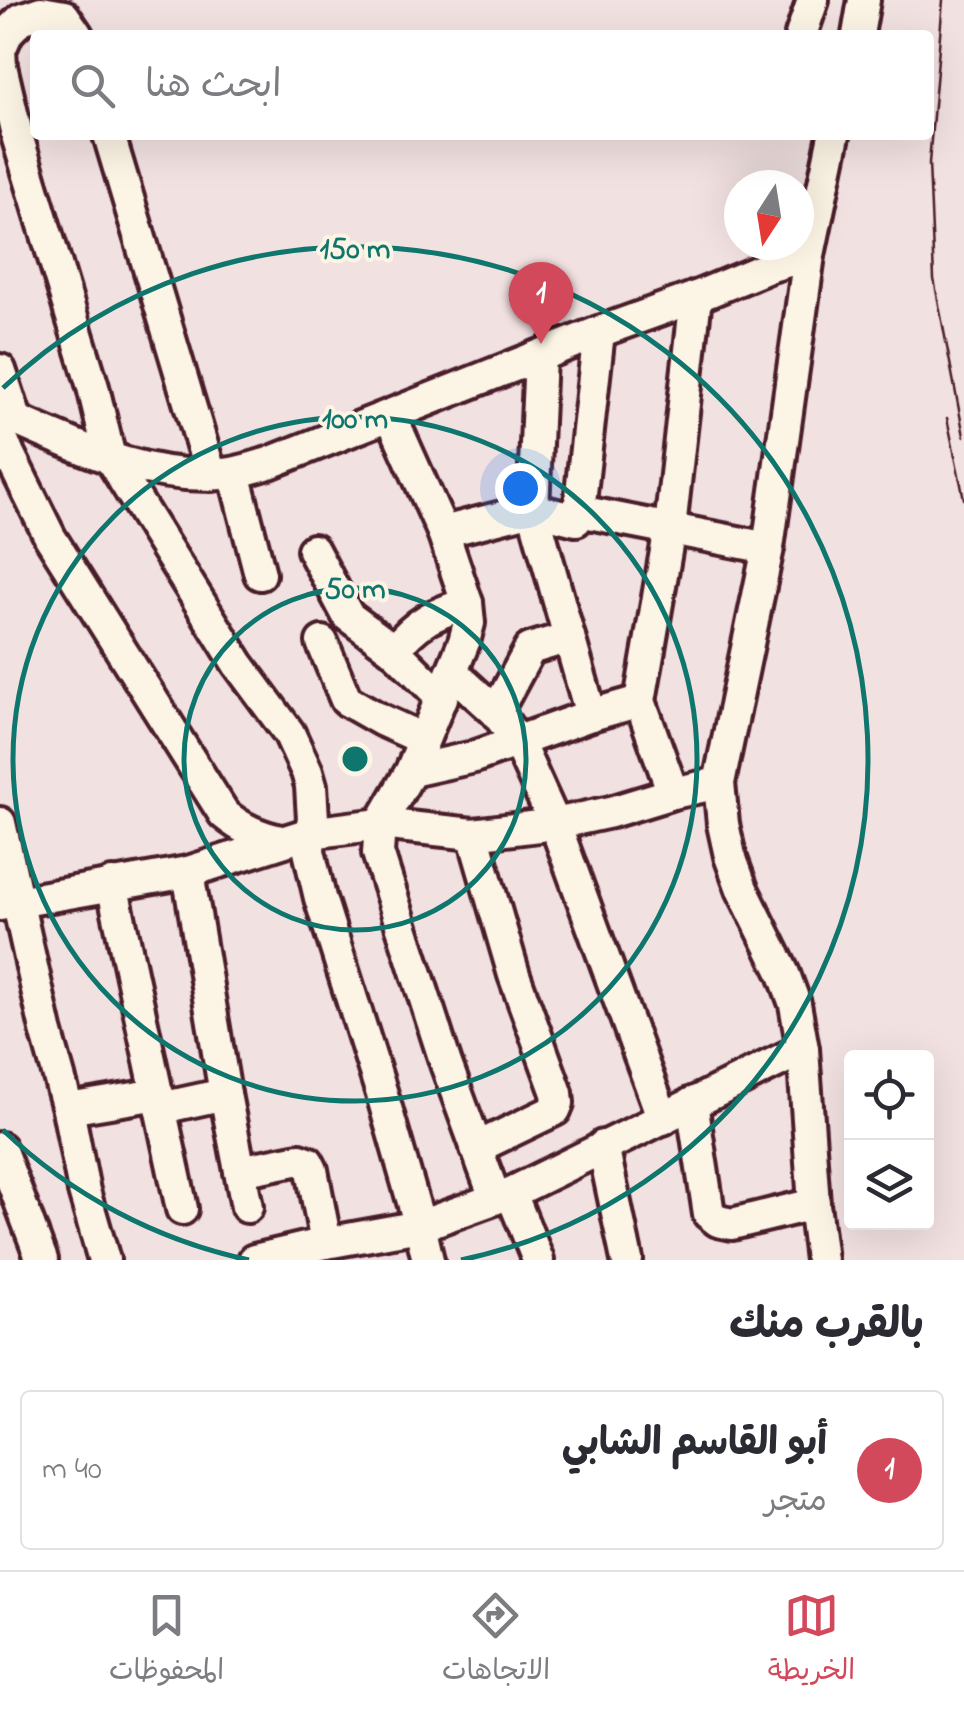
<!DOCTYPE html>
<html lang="ar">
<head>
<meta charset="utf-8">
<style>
	body { margin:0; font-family:"Indie Flower","Playpen Sans Arabic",sans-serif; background:#f7f7f7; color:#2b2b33; direction:rtl }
	.controls { position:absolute; right:30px; bottom:30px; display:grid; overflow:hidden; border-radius:10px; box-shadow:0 10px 40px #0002 }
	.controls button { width:90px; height:90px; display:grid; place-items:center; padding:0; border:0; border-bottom:2px solid #e1e1e2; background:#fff; color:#2b2b33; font:50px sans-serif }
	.compass { position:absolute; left:724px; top:170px; width:90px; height:90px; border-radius:50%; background:#fff; box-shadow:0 10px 40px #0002; rotate:192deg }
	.you { position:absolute; left:520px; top:488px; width:35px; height:35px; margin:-25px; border:8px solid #fff; border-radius:50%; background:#1a73e8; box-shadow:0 0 0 15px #1a73e833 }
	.badge { display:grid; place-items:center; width:65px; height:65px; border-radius:50%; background:#d1495b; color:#fff; font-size:32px; font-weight:700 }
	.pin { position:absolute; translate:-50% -82px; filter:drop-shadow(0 2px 5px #0008) }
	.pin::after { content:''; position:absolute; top:52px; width:35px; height:30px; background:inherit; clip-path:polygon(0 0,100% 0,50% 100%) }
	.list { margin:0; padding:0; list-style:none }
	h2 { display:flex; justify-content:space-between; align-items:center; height:130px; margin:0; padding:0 40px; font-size:42px }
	h2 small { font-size:32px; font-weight:400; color:#7c7c81 }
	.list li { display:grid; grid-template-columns:65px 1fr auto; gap:30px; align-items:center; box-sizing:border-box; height:160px; margin:0 20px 20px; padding:0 20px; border:2px solid #e1e1e2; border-radius:10px }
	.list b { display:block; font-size:38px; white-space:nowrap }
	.list p { margin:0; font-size:32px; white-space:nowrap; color:#7c7c81 }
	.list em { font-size:32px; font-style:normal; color:#7c7c81 }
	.icon { flex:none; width:55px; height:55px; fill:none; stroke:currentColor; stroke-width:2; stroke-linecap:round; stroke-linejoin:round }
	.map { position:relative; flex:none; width:964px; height:1260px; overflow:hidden; direction:ltr }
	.search { position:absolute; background:#fff; box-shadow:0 10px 40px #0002; left:30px; right:30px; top:30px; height:110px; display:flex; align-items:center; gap:25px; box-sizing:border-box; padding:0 35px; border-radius:10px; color:#7c7c81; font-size:38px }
	.sheet { height:310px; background:#fff }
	nav { display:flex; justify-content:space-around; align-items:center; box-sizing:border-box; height:140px; border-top:2px solid #e1e1e2; background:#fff; font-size:28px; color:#7c7c81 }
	nav a { display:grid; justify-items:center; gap:5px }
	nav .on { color:#d1495b }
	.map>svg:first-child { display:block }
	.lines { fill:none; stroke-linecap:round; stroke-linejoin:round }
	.minor-casing { stroke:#4a1f2b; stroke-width:38 }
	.minor { stroke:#fcf5e5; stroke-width:30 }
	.tram { stroke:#4a1f2b; stroke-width:2.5 }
	.ring { fill:none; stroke:#0f766e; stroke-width:5 }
	.centre { fill:#0f766e; stroke:#fcf5e5; stroke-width:5 }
	.ring-label { font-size:30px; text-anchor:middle; font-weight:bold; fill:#0f766e; stroke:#fcf5e5; stroke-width:8; stroke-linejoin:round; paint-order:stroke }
</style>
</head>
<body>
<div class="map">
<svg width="964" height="1260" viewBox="0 0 964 1260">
	<rect width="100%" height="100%" fill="#f2e1e1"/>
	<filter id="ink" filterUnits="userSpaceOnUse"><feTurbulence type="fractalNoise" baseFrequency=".01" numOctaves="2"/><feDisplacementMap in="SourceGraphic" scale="20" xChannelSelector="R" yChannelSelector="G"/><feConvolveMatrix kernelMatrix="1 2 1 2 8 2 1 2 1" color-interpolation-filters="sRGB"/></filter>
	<g filter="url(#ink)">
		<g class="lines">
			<g class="minor-casing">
				<g id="minor">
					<polyline points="77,35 64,16 41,12 21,19 8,32 0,50 1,66 18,139 93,387 110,458 238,664 289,733 307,772 311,786 313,819 310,833 309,851 320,898 382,1094 420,1226 428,1260"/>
					<polyline points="801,35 813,0"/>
					<polyline points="858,35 864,0"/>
					<polyline points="109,135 211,475"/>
					<polyline points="540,357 533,509 591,715"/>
					<polyline points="0,370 16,419"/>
					<path d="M0,413C72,444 150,484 231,473C244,471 256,467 269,463L599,332L696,297L771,266L809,255"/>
					<polyline points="391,416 443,532 467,603 469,623 464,642 411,771 380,824 378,853 446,1064 495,1198"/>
					<path d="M0,436L50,537L224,814C242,829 258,836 281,841"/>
					<polyline points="234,473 260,574"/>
					<polyline points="579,511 599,332"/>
					<polyline points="443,532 533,509 576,520 579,511 768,548"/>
					<polyline points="313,550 348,616 394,650 442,698"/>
					<polyline points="322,642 346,700 381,720 423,739"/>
					<path d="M394,650C418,620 433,615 467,603"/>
					<polyline points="452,672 496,712 517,740 555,824 663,1119"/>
					<polyline points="496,712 530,649 569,637"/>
					<polyline points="411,771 474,757 591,715 640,701"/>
					<polyline points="673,793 640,701 670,528 696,297"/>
					<polyline points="0,823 46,1030 68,1109 84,1191 104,1260"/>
					<polyline points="473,834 514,975 557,1093 558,1103 555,1110 476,1148"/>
					<polyline points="188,872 225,1094 247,1207"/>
					<polyline points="112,884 182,1209"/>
					<polyline points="0,905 188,872 310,833 380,824 473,834 555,824 611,812 673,793 719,783"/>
					<polyline points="692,1103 709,1214 718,1221 732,1224 814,1204"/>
					<polyline points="161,1108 225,1094"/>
					<polyline points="68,1109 158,1094"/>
					<polyline points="603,1146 627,1260"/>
					<polyline points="0,1148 42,1260"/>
					<polyline points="240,1171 300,1159 308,1162 312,1170 326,1243"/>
					<polyline points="511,1193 538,1260"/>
					<polyline points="254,1260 326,1243 420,1226 511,1193 803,1049"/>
					<polyline points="821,1260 814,1204 803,1049 795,1004 784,974 742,889 730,856 723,824 719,783 768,548 809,255 834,135"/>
				</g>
			</g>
			<use href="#minor" class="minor"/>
			<g class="tram">
				<polyline points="943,0 929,163 934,279 964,436"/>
				<polyline points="947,418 964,499"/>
			</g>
		</g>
	</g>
	<g class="ring">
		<circle cx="355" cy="759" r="171"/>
		<circle cx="355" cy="759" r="342"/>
		<path d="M249 1260A512 512 0 0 1 3 1130M3 388A512 512 0 1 1 461 1260"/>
	</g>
	<circle cx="355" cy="759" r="15" class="centre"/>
	<g class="ring-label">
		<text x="355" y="258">150 m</text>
		<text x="355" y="428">100 m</text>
		<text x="355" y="598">50 m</text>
	</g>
</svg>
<div class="controls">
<button><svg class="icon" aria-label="locate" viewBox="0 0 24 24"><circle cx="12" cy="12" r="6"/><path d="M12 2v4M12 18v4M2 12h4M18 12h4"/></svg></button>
<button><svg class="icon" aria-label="layers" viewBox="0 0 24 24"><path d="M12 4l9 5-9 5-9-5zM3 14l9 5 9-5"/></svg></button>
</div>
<svg class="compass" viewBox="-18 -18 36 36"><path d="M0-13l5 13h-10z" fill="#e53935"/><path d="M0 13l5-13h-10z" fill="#7c7c81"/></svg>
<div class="you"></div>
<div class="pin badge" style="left:541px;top:344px">1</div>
<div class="search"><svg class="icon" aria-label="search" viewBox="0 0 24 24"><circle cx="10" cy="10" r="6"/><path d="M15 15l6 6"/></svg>ابحث هنا</div>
</div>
<section class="sheet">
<h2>بالقرب منك<small></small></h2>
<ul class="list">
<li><span class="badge">1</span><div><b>أبو القاسم الشابي</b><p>متجر</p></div><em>40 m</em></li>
</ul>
</section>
<nav>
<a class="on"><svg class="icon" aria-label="map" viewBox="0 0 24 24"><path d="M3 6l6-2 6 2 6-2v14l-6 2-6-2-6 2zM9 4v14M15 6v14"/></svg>الخريطة</a>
<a><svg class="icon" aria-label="directions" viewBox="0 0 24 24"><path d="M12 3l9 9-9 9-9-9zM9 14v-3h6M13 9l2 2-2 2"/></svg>الاتجاهات</a>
<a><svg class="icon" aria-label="saved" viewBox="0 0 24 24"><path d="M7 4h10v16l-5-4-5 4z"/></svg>المحفوظات</a>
</nav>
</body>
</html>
